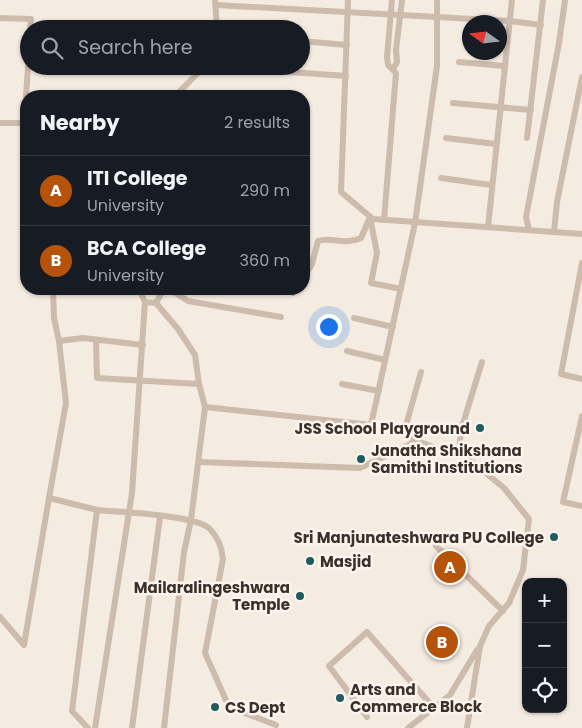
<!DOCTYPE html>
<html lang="en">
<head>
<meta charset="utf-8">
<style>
	body { margin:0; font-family:Poppins,sans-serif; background:#20242c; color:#f1f3f6 }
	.controls { position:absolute; right:15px; bottom:15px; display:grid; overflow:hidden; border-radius:10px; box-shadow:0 1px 4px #0004 }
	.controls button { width:45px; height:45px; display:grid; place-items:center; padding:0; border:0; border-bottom:1px solid #363941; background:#171b24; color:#f1f3f6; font:25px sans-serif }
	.compass { position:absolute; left:462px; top:15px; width:45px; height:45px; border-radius:50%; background:#171b24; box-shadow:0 1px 4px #0004; rotate:284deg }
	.you { position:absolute; left:328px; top:326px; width:18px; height:18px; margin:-12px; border:4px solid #fff; border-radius:50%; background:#1a73e8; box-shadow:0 0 0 8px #1a73e833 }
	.badge { display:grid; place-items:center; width:32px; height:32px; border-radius:50%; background:#b45309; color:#fff; font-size:16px; font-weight:700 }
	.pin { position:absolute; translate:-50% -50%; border:2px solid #fff; box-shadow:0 1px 5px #0006 }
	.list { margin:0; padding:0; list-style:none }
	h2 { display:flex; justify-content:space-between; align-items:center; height:65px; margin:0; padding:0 20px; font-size:21px }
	h2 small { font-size:16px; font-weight:400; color:#9ea1a6 }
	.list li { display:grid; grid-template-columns:32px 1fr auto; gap:15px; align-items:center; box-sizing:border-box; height:70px; padding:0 20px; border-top:1px solid #363941 }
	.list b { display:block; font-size:19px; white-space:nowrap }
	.list p { margin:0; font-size:16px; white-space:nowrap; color:#9ea1a6 }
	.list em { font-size:16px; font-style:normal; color:#9ea1a6 }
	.icon { flex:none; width:28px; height:28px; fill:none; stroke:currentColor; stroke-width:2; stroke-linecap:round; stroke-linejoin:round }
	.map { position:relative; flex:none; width:582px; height:728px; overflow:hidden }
	.search { position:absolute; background:#171b24; box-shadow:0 1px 4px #0004; left:20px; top:20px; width:290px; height:55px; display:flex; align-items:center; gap:12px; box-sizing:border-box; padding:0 18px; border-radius:28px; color:#9ea1a6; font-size:19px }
	.panel { position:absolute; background:#171b24; box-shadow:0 1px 4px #0004; left:20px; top:90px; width:290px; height:205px; border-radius:20px }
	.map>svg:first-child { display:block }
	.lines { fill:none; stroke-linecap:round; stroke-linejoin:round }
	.minor { stroke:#cdbbac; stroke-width:6 }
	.poi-dot { fill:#1f5a5e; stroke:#fbf5ee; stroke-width:2 }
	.labels { text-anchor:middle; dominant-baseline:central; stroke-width:5; stroke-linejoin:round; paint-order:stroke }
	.poi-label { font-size:15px; font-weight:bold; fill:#3b302b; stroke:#fbf5ee; text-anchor:start }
</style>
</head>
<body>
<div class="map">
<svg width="582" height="728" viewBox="0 0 582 728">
	<rect width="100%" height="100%" fill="#f4ebe1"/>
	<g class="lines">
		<g class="minor">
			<polyline points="215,0 217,29"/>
			<polyline points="348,0 341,192 373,219 582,234"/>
			<polyline points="216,5 510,21 541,25"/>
			<polyline points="0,18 31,19 30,29"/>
			<polyline points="301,41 347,45"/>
			<polyline points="459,62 504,66"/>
			<polyline points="206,66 346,76"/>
			<polyline points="393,69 397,62 396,50 402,0"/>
			<polyline points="26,96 29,53"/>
			<polyline points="175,96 205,66"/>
			<polyline points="453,103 531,110"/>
			<polyline points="0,123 26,123"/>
			<polyline points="25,123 26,101"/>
			<polyline points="446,138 496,144"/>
			<polyline points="527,138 543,0"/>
			<polyline points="441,178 491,185"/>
			<polyline points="370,217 377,253 371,283 401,289"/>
			<polyline points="384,220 396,73 388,65 387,57 392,0"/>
			<polyline points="488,227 512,0"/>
			<polyline points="529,230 526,217 559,43 565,0"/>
			<polyline points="554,232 557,202 582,77"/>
			<polyline points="582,263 561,374 582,379"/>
			<path d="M304,277L312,264L318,241C331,236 343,246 361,238L370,217"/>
			<polyline points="53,289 54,318 59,341"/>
			<polyline points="169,289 188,301 281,317"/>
			<polyline points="293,293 295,289"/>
			<polyline points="145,302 156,303 164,289"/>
			<polyline points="156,303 178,329 195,355 199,384"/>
			<polyline points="354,318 393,327"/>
			<polyline points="96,341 97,378 199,384 205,407 191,520 184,552 164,728"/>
			<polyline points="347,351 385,360"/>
			<polyline points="421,372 405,429 408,437 438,449 459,451"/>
			<polyline points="342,384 379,391"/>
			<polyline points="205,407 371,425 415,223 437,66 437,0"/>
			<polyline points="582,416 563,502 582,506"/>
			<polyline points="199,462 360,468 417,441"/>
			<polyline points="49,498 66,403 59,341 83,338 143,345"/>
			<polyline points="436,546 503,611"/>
			<polyline points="0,617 24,645 49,498 97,510"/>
			<polyline points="367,717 329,666 367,632 434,708"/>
			<path d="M88,728L72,711L97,510C120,512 194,515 209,528C218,537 222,547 223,559L205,653L229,707L276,725"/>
			<polyline points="95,728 132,493 145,302 139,289"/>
			<polyline points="132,728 160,517"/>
			<polyline points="408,728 450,695 477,650"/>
			<polyline points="467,728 480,646 489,626 509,603 523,570 529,519 504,488 459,451 461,430 482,362"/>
		</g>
	</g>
	<g class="poi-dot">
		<circle cx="480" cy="428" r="5"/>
		<circle cx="361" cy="459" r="5"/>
		<circle cx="554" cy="537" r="5"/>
		<circle cx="310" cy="561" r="5"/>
		<circle cx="300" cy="596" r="5"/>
		<circle cx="340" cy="698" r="5"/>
		<circle cx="215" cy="707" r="5"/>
	</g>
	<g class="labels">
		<g class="poi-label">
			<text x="470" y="428" text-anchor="end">JSS School Playground</text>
			<text x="371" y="450">Janatha Shikshana<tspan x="371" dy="17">Samithi Institutions</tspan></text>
			<text x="544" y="537" text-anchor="end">Sri Manjunateshwara PU College</text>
			<text x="320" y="561">Masjid</text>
			<text x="290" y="587" text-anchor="end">Mailaralingeshwara<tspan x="290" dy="17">Temple</tspan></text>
			<text x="350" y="689">Arts and<tspan x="350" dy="17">Commerce Block</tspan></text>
			<text x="225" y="707">CS Dept</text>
		</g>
	</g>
</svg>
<div class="controls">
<button>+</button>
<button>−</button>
<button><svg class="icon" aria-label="locate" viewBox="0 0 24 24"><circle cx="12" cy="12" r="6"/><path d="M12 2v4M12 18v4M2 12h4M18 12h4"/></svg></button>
</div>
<svg class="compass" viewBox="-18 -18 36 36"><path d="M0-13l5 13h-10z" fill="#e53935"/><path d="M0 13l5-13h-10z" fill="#9ea1a6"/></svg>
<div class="you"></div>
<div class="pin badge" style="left:450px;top:567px">A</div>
<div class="pin badge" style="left:442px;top:642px">B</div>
<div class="search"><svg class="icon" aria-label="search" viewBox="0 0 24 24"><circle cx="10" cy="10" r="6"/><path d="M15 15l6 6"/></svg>Search here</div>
<section class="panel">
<h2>Nearby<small>2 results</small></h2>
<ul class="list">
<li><span class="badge">A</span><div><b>ITI College</b><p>University</p></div><em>290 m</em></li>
<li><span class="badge">B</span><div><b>BCA College</b><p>University</p></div><em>360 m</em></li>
</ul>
</section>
</div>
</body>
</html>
